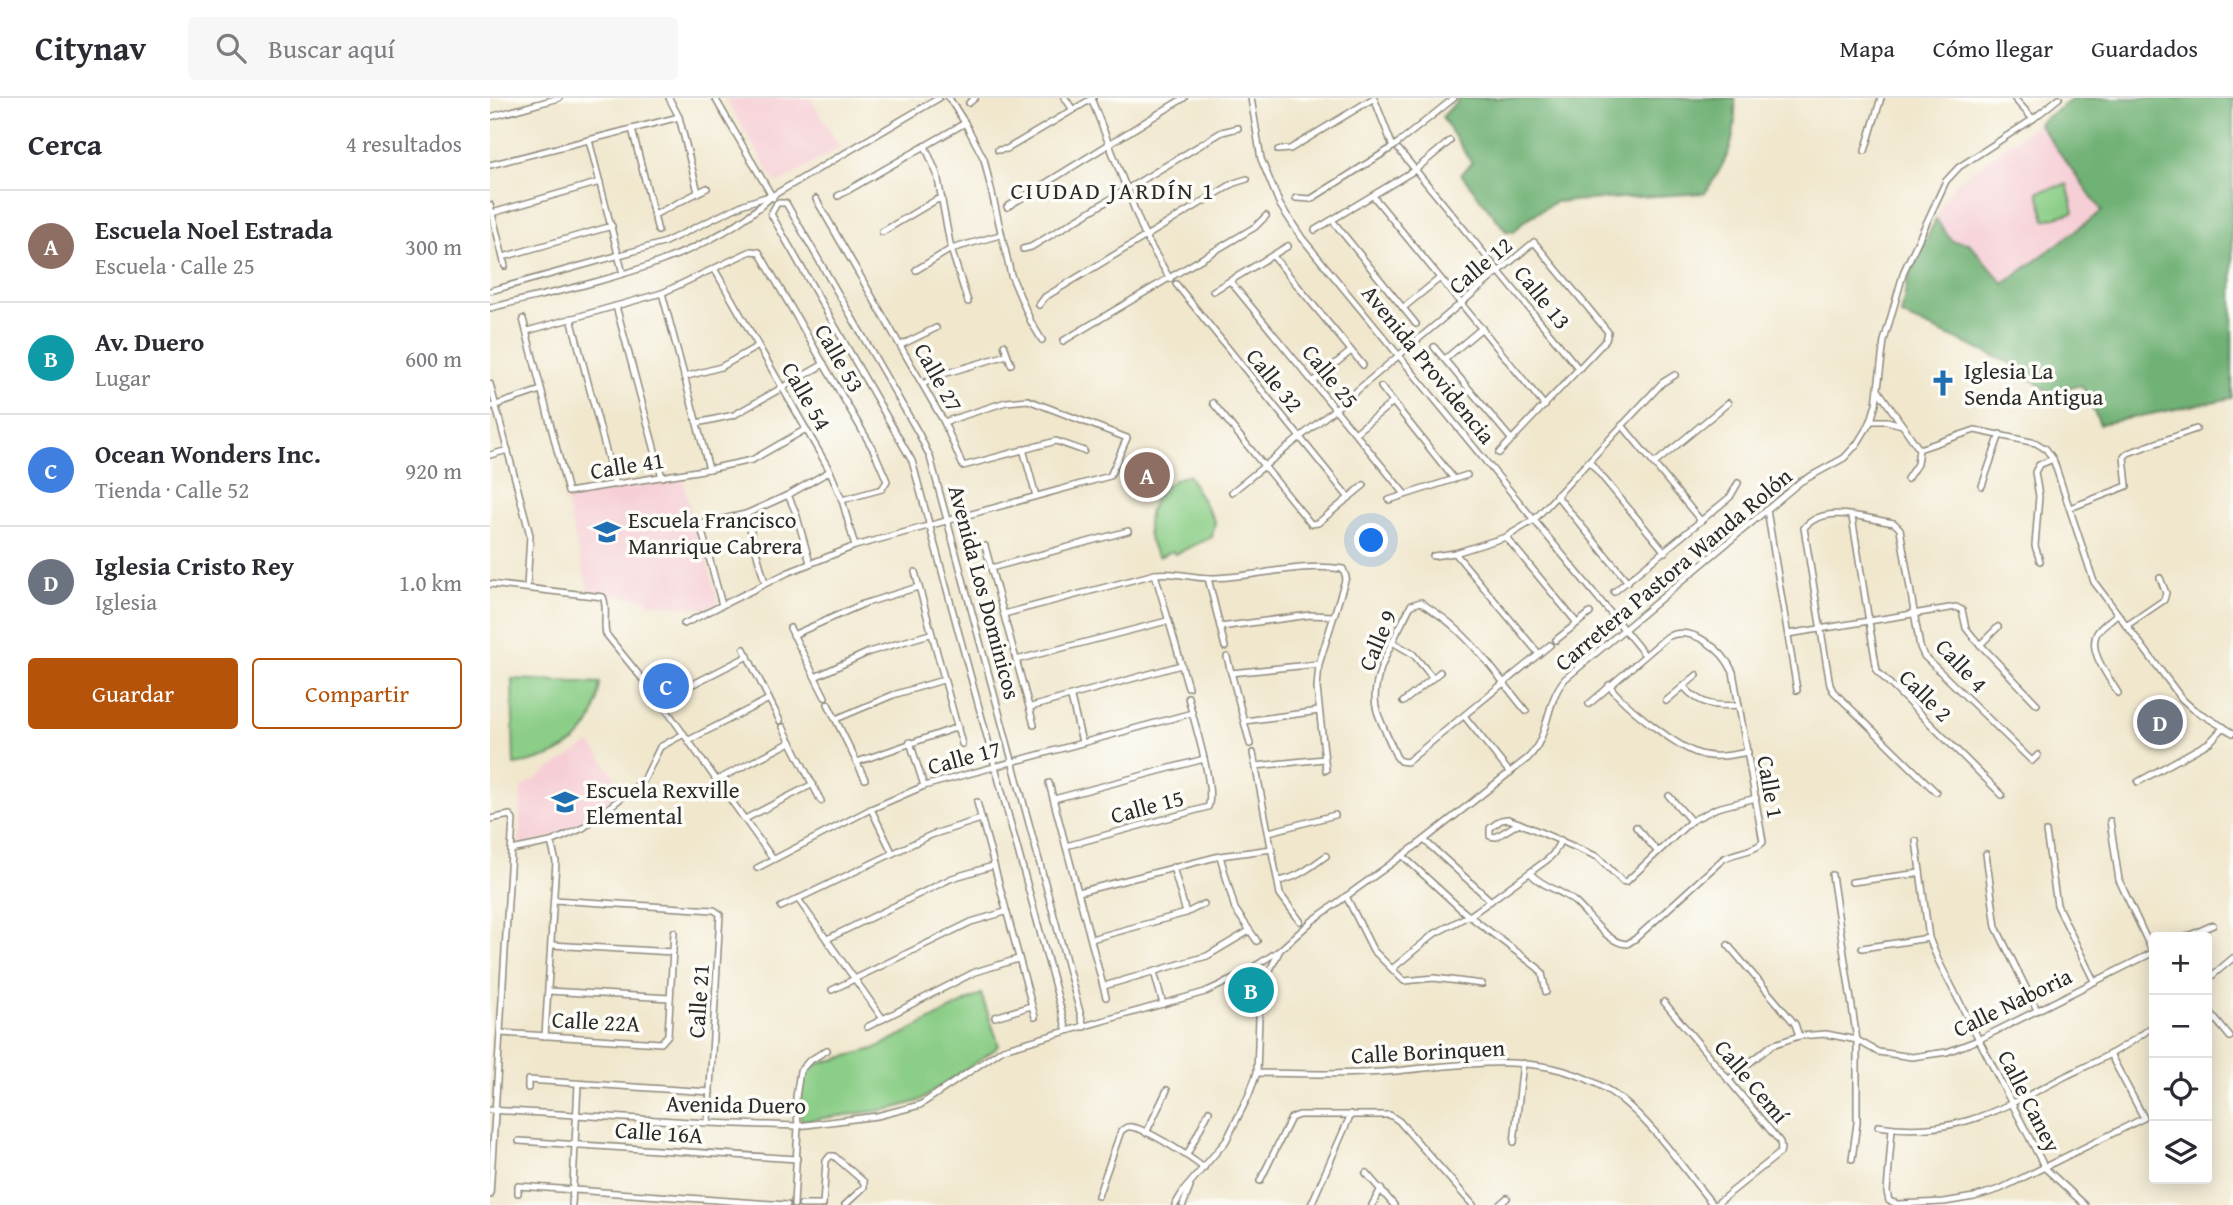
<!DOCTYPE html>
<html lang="es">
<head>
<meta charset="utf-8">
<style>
	body { margin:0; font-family:"Gentium Book Plus",serif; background:#f7f7f7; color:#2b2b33 }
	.controls { position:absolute; right:21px; bottom:21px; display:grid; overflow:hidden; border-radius:7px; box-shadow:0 4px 18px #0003 }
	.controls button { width:63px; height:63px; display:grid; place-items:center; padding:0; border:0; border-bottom:2px solid #e1e1e2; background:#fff; color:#2b2b33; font:35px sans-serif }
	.you { position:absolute; left:882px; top:443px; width:24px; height:24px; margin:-18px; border:5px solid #fff; border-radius:50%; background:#1a73e8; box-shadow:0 0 0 10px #1a73e833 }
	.badge { display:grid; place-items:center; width:46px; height:46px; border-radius:50%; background:#b45309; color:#fff; font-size:23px; font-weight:700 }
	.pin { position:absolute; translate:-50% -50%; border:4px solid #fff; box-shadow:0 2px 7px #0006 }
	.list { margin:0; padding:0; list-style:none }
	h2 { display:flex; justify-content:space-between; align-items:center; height:91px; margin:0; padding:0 28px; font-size:30px }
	h2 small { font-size:23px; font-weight:400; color:#7c7c81 }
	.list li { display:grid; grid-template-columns:46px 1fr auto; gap:21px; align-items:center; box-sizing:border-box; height:112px; padding:0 28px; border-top:2px solid #e1e1e2 }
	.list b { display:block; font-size:26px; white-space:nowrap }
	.list p { margin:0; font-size:23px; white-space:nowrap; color:#7c7c81 }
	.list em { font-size:23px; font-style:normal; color:#7c7c81 }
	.actions { display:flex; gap:14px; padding:21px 28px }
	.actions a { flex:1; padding:16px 0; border:2px solid #b45309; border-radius:7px; text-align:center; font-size:24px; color:#b45309 }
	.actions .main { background:#b45309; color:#fff }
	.icon { flex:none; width:38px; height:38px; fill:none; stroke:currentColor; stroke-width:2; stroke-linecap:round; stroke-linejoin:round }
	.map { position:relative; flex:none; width:1743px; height:1107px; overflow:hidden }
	header { display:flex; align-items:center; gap:42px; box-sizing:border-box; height:98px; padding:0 35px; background:#fff; border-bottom:2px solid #e1e1e2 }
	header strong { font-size:33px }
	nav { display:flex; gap:38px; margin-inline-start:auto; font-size:24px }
	.search { width:490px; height:63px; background:#f7f7f7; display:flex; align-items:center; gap:18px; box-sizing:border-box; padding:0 24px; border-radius:7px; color:#7c7c81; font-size:26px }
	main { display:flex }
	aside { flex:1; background:#fff }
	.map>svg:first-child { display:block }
	.built { fill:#f6cfd6 }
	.green { fill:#8bce87; stroke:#5b7c59; stroke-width:2 }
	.forest { fill:#70b174; stroke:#4e6e50; stroke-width:2 }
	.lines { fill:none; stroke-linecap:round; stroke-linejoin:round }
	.minor-casing { stroke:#8e897c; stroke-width:8 }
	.minor { stroke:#fff; stroke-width:5 }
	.labels { text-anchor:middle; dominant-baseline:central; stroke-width:7; stroke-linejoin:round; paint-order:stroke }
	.street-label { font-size:23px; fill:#2b2b2b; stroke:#fdfcf7 }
	.poi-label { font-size:23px; fill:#2b2b2b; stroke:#fdfcf7; text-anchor:start }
	.neighbourhood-label { font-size:24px; letter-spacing:2px; fill:#2b2b2b; stroke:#fdfcf7 }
</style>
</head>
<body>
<header>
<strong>Citynav</strong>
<div class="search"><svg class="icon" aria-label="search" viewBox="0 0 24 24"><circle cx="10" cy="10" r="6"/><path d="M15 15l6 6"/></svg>Buscar aquí</div>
<nav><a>Mapa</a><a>Cómo llegar</a><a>Guardados</a></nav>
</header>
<main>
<aside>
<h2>Cerca<small>4 resultados</small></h2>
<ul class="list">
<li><span class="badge" style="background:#8d6e63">A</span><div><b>Escuela Noel Estrada</b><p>Escuela · Calle 25</p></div><em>300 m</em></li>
<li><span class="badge" style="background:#0f9aa8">B</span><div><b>Av. Duero</b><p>Lugar</p></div><em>600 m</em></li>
<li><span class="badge" style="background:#3f7fe0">C</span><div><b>Ocean Wonders Inc.</b><p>Tienda · Calle 52</p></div><em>920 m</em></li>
<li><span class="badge" style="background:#6b7280">D</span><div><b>Iglesia Cristo Rey</b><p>Iglesia</p></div><em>1.0 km</em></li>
</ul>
<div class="actions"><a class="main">Guardar</a><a>Compartir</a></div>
</aside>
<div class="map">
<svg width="1743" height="1107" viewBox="0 0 1743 1107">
	<rect width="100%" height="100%" fill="#fdfcf7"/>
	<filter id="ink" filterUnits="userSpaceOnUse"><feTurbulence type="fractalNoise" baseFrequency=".0143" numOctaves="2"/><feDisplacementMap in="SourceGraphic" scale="14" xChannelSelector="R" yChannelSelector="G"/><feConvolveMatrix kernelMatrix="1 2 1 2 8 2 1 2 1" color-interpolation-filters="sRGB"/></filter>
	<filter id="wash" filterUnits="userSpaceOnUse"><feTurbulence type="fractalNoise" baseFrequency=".00686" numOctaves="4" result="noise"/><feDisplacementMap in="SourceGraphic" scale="28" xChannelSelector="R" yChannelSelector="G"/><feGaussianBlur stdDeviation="1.57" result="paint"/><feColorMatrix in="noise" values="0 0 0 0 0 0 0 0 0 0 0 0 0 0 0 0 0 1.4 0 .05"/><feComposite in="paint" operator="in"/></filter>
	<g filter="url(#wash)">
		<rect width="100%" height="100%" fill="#f0e7cd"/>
		<g class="built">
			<polygon points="235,0 320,0 350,49 291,84 285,84"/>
			<polygon points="1548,25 1612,113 1514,186 1479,145 1462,143 1446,121 1454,102 1466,85"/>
			<polygon points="193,381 203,423 207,425 228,504 220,511 158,505 157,501 99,495 75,400"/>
			<polygon points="100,645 135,692 106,715 80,730 59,740 29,747 31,690"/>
		</g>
		<g class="green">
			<polygon points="1577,86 1584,114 1555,122 1548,94"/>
			<path d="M698,377L725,424L722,439L685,456L682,453L669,459C650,437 656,398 683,383C687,380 693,379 698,377Z"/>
			<path d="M22,581L110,585C108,598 107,611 101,623C87,651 54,663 24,667Z"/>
			<polygon points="491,896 509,947 504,952 429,1003 401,1011 311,1023 310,1002 314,978 324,967 384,951"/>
		</g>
		<g class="forest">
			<path d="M970,0H1245C1247,43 1239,60 1215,95L1065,104L1034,123L1024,134L1016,133L971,76L982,65L952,19Z"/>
			<polygon points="1584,0 1743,0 1742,300 1610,326 1591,287 1561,296 1520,265 1411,217 1418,179 1446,121 1462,143 1479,145 1514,186 1612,113 1548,25"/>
		</g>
	</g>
	<g filter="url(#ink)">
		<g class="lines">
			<g class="minor-casing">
				<g id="minor">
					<polyline points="179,0 189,19 208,94"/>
					<polyline points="225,0 283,100"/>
					<polyline points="459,0 475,25 494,61 521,177 541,224 552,242"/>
					<polyline points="575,0 583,12"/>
					<polyline points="601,0 655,138 680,181"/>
					<polyline points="761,0 771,61 790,107 812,140 1155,557"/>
					<polyline points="884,0 903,49"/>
					<polyline points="1524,0 1543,21"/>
					<polyline points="479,5 485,0"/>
					<polyline points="0,19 69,0"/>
					<polyline points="142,31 168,133"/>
					<polyline points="99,42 133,176"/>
					<polyline points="435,48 447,76 461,151 478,204"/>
					<polyline points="508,52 517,51 603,0"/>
					<polyline points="788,52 800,51 884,0"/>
					<polyline points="909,52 1089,271"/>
					<polyline points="1375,53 1391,0"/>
					<polyline points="0,67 189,19"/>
					<polyline points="348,98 475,25"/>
					<polyline points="883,98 1055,308"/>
					<polyline points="806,100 821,101 903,49 964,0"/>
					<polyline points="326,101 454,324 473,368 566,343 594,353"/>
					<polyline points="287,105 296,105 429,336 440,359 594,929"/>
					<polyline points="287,105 281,116 422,363 577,933"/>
					<polyline points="0,107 15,168"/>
					<polyline points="517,109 694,0"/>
					<polyline points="2,115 110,84"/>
					<polyline points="164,117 217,90"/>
					<polyline points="842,122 926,226"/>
					<polyline points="825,132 925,72 960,43"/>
					<polyline points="392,134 446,102 452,101"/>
					<polyline points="533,151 541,149 732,34 748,30"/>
					<polyline points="783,158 873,267"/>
					<polyline points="13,159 122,128"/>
					<polyline points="225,172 340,373 352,402 365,448"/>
					<polyline points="426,172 461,151 510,137"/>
					<polyline points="740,183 914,395"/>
					<polyline points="686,186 859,400"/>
					<polyline points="0,193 173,145 254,106 279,98"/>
					<polyline points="723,193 798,148"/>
					<polyline points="172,195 219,371"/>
					<polyline points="549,207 555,199 744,85 757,81"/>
					<polyline points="126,208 172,379"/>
					<path d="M0,210C94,186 210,167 282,98L449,0"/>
					<polyline points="913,210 950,180"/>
					<polyline points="81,220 125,387"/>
					<polyline points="33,221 78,394 219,371 262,362 316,331"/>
					<polyline points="37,233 172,195 261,153 269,154 384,353 397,383 392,391 352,402"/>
					<polyline points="573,243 765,129 776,118"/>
					<polyline points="411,247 446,230"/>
					<polyline points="514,247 521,266"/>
					<polyline points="944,249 1021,341"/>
					<polyline points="955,261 992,230"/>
					<polyline points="194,279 231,269 268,248"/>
					<polyline points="823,284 861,253"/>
					<polyline points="0,286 40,437 37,489"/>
					<polyline points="433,286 450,277 517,257"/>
					<polyline points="891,289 964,381"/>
					<polyline points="1388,292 1429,351 1427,366 1417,381"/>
					<polyline points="723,305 821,426 828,425 874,387"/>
					<polyline points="0,309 51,292"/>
					<polyline points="1381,323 1397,323 1412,327"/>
					<polyline points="207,325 244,317 334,266"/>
					<polyline points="1132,327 1211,423"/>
					<polyline points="865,335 903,304"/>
					<polyline points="533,351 546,398"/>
					<polyline points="1429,351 1485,332 1546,345 1556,351 1563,361 1604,484 1692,601 1703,611 1743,635"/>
					<polyline points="0,357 18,352"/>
					<polyline points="1099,363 1175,454"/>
					<polyline points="1164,366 1238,305"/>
					<polyline points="1492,388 1510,336"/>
					<polyline points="742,394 845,311 1044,144 1118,234 1116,242 1009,355"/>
					<polyline points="298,397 306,415 320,465"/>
					<polyline points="1066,397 1138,484"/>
					<polyline points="899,402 977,377"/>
					<polyline points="1580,410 1637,388 1634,359 1638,355 1706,331"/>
					<polyline points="1277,412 1307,592"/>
					<polyline points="256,416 275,485"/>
					<polyline points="1362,419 1387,573 1512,697"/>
					<polyline points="1016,439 1087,525"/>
					<polyline points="495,448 544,627"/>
					<polyline points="965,455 1049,556"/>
					<polyline points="943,458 965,455 1016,439 1044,422 1172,285 1185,277"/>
					<polyline points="1550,463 1545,448 1549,398 1545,374 1549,367 1563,361"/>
					<polyline points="501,470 638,433"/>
					<polyline points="425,474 472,646"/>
					<polyline points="665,476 698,589"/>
					<polyline points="718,480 735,549"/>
					<path d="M0,486L113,499C118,510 113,524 116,536L170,603L283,761"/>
					<polyline points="1124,494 1240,399 1248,385"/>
					<polyline points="232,507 210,426 256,416 298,397 340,373"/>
					<path d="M514,516L665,476C685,473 699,480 719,480C764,480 808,464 853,471L856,479L829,566L827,590L836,672"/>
					<path d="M1627,516C1621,522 1611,528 1607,535C1597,553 1619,579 1628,595"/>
					<polyline points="194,526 299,474 365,448 620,378 637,340 538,302 516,304 454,324"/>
					<polyline points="1636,528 1674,502 1676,495 1670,480"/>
					<polyline points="730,529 820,517 844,518"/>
					<polyline points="300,530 335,599"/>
					<polyline points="1298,536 1466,509 1472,512 1476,530 1484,540 1547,606"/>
					<polyline points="303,537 373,506 428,489"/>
					<polyline points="1066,542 1100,515"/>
					<polyline points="904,545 923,556 943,580"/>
					<polyline points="1490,547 1508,529"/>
					<polyline points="254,551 290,623"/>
					<polyline points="737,559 760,646"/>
					<polyline points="526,562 677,523"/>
					<polyline points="741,575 829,566"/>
					<polyline points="325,579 379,554 440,536"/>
					<path d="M1119,587C1133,607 1191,653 1214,657C1229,660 1243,657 1258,654"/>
					<path d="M1194,589C1210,607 1226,609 1249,607"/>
					<polyline points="581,600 592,644"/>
					<polyline points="170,603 258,558"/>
					<polyline points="1176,603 1207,577"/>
					<polyline points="913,604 950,574"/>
					<polyline points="338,606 375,681"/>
					<polyline points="541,609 691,567"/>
					<path d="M1036,613C1012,584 990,551 962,527C952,518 941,512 931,504L921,507C908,535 877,582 887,613C892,628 900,643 906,658L910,663L917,664L1060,547"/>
					<polyline points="975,619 1020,675"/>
					<polyline points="346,621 403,597 453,582"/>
					<polyline points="755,623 829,613"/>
					<polyline points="293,629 331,703"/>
					<polyline points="199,642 279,601"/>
					<polyline points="420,644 434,688"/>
					<polyline points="763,655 790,796 810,823"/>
					<polyline points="367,664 468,629"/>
					<polyline points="766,668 834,661"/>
					<polyline points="227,682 301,644"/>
					<polyline points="1648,684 1720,644 1734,629"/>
					<polyline points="559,685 616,899"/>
					<path d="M1446,694L1343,593L1340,587L1314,430C1334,405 1377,421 1404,425L1410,431L1430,549L1434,558L1542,663L1548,657"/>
					<polyline points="1179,698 1201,723"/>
					<polyline points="564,701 714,661"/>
					<polyline points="487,704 545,919"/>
					<polyline points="381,711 402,754"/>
					<polyline points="0,721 20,717 23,722 0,1097"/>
					<polyline points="255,721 323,686"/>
					<polygon points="1018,721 1029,725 1006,739 1000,738 1000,730 1011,722"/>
					<polyline points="1620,723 1629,782 1663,855"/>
					<polyline points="1029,725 1108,759 1132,783 1136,784 1201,723 1227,710 1266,700"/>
					<polyline points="1146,729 1168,754"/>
					<polyline points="779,734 845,717"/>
					<polyline points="1556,734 1567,807 1604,883"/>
					<polyline points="934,742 1001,803"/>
					<polyline points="1426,743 1439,840 1448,862 1555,1070 1595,1107"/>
					<path d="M576,748L718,709C726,691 703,621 698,599"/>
					<polyline points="21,752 61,744 93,730 154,682 170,649 194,636"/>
					<polyline points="1496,756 1506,829 1547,912"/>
					<polyline points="730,758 745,811 767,843"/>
					<polyline points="913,758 974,814 1048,870 1052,875 1056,894"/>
					<polyline points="683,769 696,815"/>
					<polyline points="267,770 381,711 434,688 702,615"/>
					<path d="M1040,775C1053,790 1073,792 1086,805C1100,818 1117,845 1137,846L1145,841L1233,761C1245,754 1264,754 1273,744L1243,574C1233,552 1202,526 1177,539L1099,606"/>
					<polyline points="1342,777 1367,942 1367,1025 1362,1061"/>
					<path d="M788,783C808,780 820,769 836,758"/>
					<polyline points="1362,784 1430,775"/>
					<polyline points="589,794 730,758 782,751"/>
					<polyline points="856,798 883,852 914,883 944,880 992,886"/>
					<polyline points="308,801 393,921"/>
					<polyline points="64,802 224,812 230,816 218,1025"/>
					<polyline points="291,809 441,737 491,721"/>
					<polyline points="981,817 1057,762 1063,756 1071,742"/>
					<polyline points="1696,839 1723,827"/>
					<polyline points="337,841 462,780 503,768"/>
					<polyline points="601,841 696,815 714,806"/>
					<polyline points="61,847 183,854"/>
					<polyline points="1238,847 1305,926 1309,938"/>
					<polyline points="1372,850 1439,840"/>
					<polyline points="902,871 944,836 976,819"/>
					<polyline points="664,874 673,906"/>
					<polyline points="748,879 763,882 770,892"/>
					<polyline points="1717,882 1743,860"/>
					<polyline points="614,888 717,858 759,833"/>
					<polyline points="342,892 481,824 515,814"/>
					<polyline points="58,893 180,900"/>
					<polyline points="1174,904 1290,1044 1291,1050 1290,1055 1225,1107"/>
					<polyline points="1717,911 1740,939"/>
					<polyline points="505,919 541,908"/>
					<polyline points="377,929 485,874 528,861"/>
					<polyline points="10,935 171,945 178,937 184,834"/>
					<polyline points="55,938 66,764 61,744"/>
					<path d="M767,975C813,976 860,977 906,973C981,966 1062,950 1128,999C1164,1026 1194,1072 1223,1107"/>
					<polyline points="1238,982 1282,947 1309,938 1336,936 1367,942 1388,954 1422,959 1457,954 1488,942 1664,854"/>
					<polyline points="38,990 38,982 220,994"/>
					<polyline points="0,1012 218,1025 308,1028 387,1018 430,1007 513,951 715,894 748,879 787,854"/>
					<path d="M1388,1028C1464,1040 1511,1011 1576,978C1607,963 1638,949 1664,927"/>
					<polyline points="1402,1030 1397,1094 1399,1103 1408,1106 1454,1104 1484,1099 1510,1091 1654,1020 1620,956"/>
					<polyline points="656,1035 677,992"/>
					<polyline points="29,1043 307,1061"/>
					<polyline points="1024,1044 1033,965"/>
					<polyline points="697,1057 719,1013"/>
					<polyline points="876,1075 904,1107"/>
					<polyline points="770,1083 801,1020 809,1017 900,1017 909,1023 983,1107"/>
					<polyline points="28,1095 28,1088 297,1107"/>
					<path d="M608,1098L631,1033C634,1031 636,1028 641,1029C656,1030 700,1059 714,1070"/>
					<polyline points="82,1107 88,986"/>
					<polyline points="304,1107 308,1028 306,999 310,973 319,963 337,952"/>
					<polyline points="311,1107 330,1107"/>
					<polyline points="333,1107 336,1063 340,1058 344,1058 374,1084 374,1089 355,1107"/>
					<path d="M685,1107L694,1092L736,1043L758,999L767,975L770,892L790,852L822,823L934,742L1038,660C1060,638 1055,604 1075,581L1310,384L1354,360L1367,346L1381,323L1386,306L1394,243L1414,173L1456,83L1469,69L1543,21L1569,0"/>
					<polyline points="693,1107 700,1089"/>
					<polyline points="821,1107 861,1016"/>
					<polyline points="882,1107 891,1091"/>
					<polyline points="1009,1107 1017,1100"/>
				</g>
			</g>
			<use href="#minor" class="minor"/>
		</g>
	</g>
	<defs>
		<g id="church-bare" transform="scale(2.1)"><path d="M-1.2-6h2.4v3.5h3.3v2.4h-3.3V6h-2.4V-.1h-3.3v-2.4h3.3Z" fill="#1f6fb2" stroke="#fdfcf7" stroke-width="2.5" paint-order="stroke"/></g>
		<g id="school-bare" transform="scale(2.1)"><path d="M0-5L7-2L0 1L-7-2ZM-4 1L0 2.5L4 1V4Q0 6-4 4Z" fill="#1f6fb2" stroke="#fdfcf7" stroke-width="2.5" paint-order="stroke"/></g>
	</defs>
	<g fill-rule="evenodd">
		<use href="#church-bare" x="1453" y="285"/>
		<use href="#school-bare" x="117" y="434"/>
		<use href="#school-bare" x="75" y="704"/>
	</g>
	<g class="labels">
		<g class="street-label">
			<text transform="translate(990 167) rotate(-40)">Calle 12</text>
			<text transform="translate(1053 199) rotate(51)">Calle 13</text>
			<text transform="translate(350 260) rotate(60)">Calle 53</text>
			<text transform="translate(939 266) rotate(51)">Avenida Providencia</text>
			<text transform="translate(841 278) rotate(51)">Calle 25</text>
			<text transform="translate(449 279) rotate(61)">Calle 27</text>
			<text transform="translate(785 282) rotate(51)">Calle 32</text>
			<text transform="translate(317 298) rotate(60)">Calle 54</text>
			<text transform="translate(137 367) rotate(-9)">Calle 41</text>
			<text transform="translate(1183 471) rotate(-40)">Carretera Pastora Wanda Rolón</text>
			<text transform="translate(495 494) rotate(75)">Avenida Los Dominicos</text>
			<text transform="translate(887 542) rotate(-67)">Calle 9</text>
			<text transform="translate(1472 567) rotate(47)">Calle 4</text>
			<text transform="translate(1436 597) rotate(45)">Calle 2</text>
			<text transform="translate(474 659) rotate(-15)">Calle 17</text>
			<text transform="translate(1281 689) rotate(80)">Calle 1</text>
			<text transform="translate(657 708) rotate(-15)">Calle 15</text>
			<text transform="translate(208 903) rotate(-86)">Calle 21</text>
			<text transform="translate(1522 904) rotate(-26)">Calle Naboria</text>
			<text transform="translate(106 923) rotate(3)">Calle 22A</text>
			<text transform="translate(938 953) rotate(-3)">Calle Borinquen</text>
			<text transform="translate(1262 983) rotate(50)">Calle Cemí</text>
			<text transform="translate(1540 1003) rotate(63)">Calle Caney</text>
			<text transform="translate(246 1006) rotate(1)">Avenida Duero</text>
			<text transform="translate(169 1034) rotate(4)">Calle 16A</text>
		</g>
		<g class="poi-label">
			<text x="1474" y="272">Iglesia La<tspan x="1474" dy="26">Senda Antigua</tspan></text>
			<text x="138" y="421">Escuela Francisco<tspan x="138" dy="26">Manrique Cabrera</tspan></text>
			<text x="96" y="691">Escuela Rexville<tspan x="96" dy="26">Elemental</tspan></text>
		</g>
		<g class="neighbourhood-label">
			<text x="623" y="92">CIUDAD JARDÍN 1</text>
		</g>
	</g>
</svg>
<div class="controls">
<button>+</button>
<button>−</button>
<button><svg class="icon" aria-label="locate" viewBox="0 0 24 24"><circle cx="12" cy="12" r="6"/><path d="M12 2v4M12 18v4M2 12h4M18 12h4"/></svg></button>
<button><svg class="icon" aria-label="layers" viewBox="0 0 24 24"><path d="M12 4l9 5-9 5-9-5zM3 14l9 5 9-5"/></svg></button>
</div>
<div class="you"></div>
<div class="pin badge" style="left:657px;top:377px;background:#8d6e63">A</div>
<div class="pin badge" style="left:761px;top:892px;background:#0f9aa8">B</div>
<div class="pin badge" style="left:176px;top:588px;background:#3f7fe0">C</div>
<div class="pin badge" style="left:1670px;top:624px;background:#6b7280">D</div>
</div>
</main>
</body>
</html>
